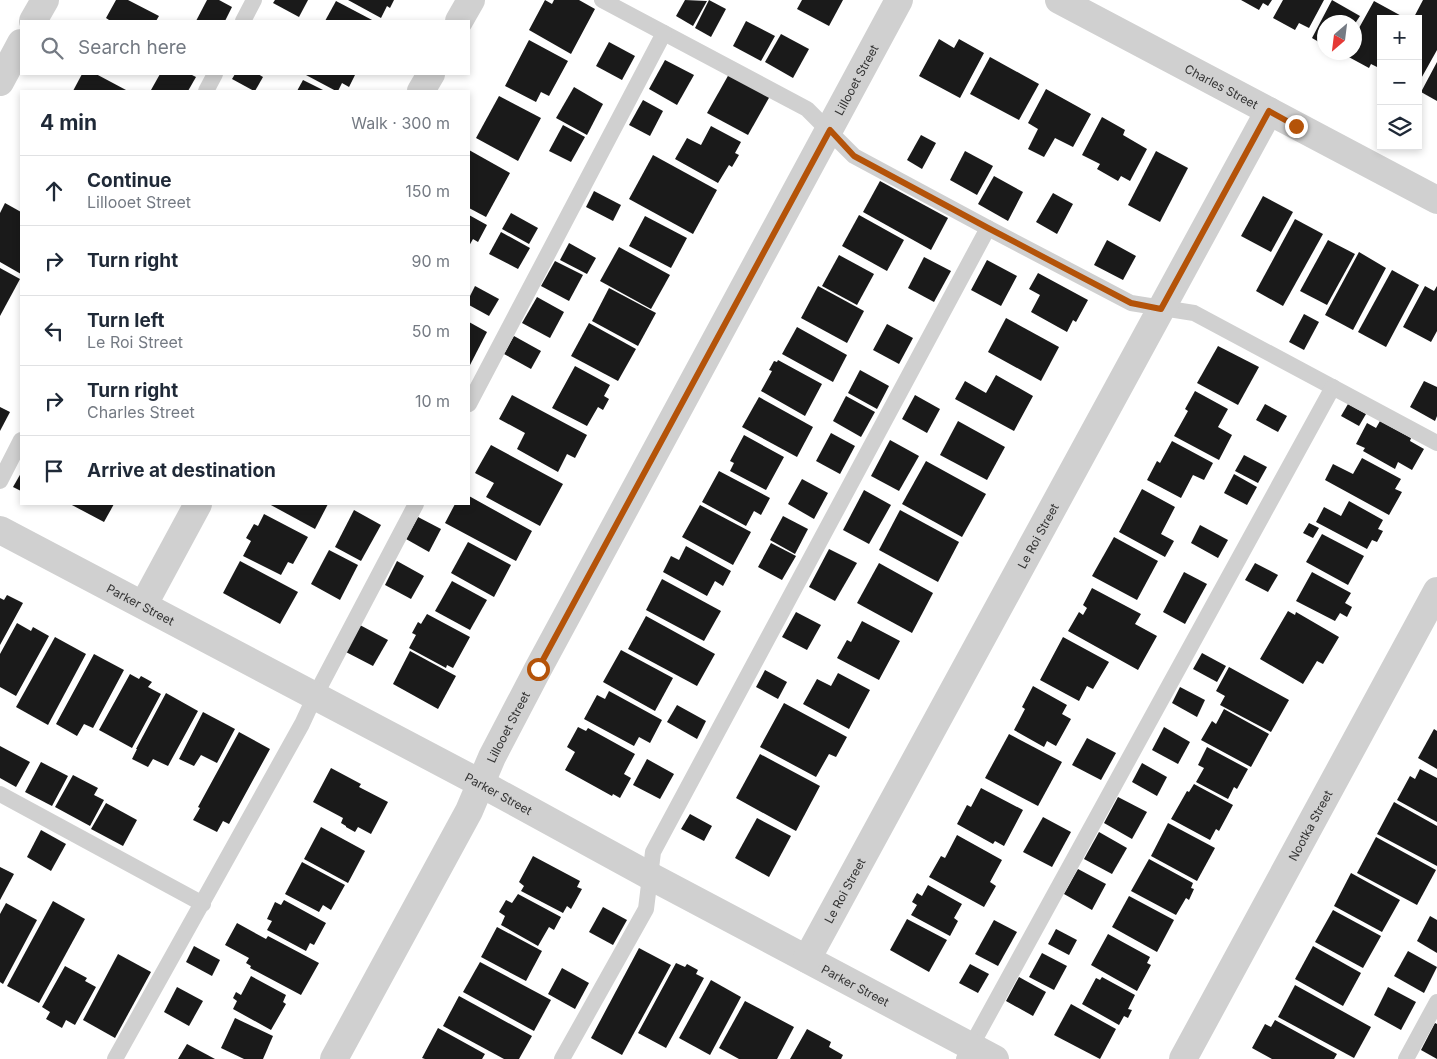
<!DOCTYPE html>
<html lang="en">
<head>
<meta charset="utf-8">
<style>
	body { margin:0; font-family:Inter,sans-serif; background:#f6f6f7; color:#1f2937 }
	.controls { position:absolute; right:15px; top:15px; display:grid; overflow:hidden; border-radius:0px; box-shadow:0 2px 8px #0003 }
	.controls button { width:45px; height:45px; display:grid; place-items:center; padding:0; border:0; border-bottom:1px solid #e0e1e3; background:#fff; color:#1f2937; font:25px sans-serif }
	.compass { position:absolute; left:1317px; top:15px; width:45px; height:45px; border-radius:50%; background:#fff; box-shadow:0 2px 8px #0003; rotate:208deg }
	.stop { position:absolute; width:15px; height:15px; margin:-11px; border:4px solid #b45309; border-radius:50%; background:#fff }
	.stop.end { background:#b45309; border-color:#fff; box-shadow:0 1px 5px #0008 }
	.list { margin:0; padding:0; list-style:none }
	h2 { display:flex; justify-content:space-between; align-items:center; height:65px; margin:0; padding:0 20px; font-size:21px }
	h2 small { font-size:16px; font-weight:400; color:#747a83 }
	.list li { display:grid; grid-template-columns:32px 1fr auto; gap:15px; align-items:center; box-sizing:border-box; height:70px; padding:0 20px; border-top:1px solid #e0e1e3 }
	.list b { display:block; font-size:19px; white-space:nowrap }
	.list p { margin:0; font-size:16px; white-space:nowrap; color:#747a83 }
	.list em { font-size:16px; font-style:normal; color:#747a83 }
	.icon { flex:none; width:28px; height:28px; fill:none; stroke:currentColor; stroke-width:2; stroke-linecap:round; stroke-linejoin:round }
	.map { position:relative; flex:none; width:1437px; height:1059px; overflow:hidden }
	.search { position:absolute; background:#fff; box-shadow:0 2px 8px #0003; left:20px; top:20px; width:450px; height:55px; display:flex; align-items:center; gap:12px; box-sizing:border-box; padding:0 18px; border-radius:0px; color:#747a83; font-size:19px }
	.panel { position:absolute; background:#fff; box-shadow:0 2px 8px #0003; left:20px; top:90px; width:450px; height:415px; border-radius:0px }
	.map>svg:first-child { display:block }
	.building { fill:#1a1a1a }
	.lines { fill:none; stroke-linecap:round; stroke-linejoin:round }
	.lane { stroke:#d0d0d0; stroke-width:16 }
	.street { stroke:#d0d0d0; stroke-width:28 }
	.route { stroke:#b45309; stroke-width:6 }
	.labels { text-anchor:middle; dominant-baseline:central; stroke-width:5; stroke-linejoin:round; paint-order:stroke }
	.street-label { font-size:12px; fill:#333; stroke:#fff }
</style>
</head>
<body>
<div class="map">
<svg width="1437" height="1059" viewBox="0 0 1437 1059">
	<rect width="100%" height="100%" fill="#fff"/>
	<g class="building">
		<polygon points="116,0 128,0 159,16 156,21 108,21 109,20 106,18"/>
		<polygon points="207,0 219,0 232,7 225,21 196,21"/>
		<polygon points="275,0 308,0 299,17 273,3"/>
		<polygon points="348,0 394,0 390,8 387,6 381,18"/>
		<polygon points="545,0 552,4 554,0 579,0 595,9 571,54 529,30"/>
		<polygon points="685,0 707,1 693,26 676,16"/>
		<polygon points="709,0 726,9 711,37 695,28"/>
		<polygon points="802,0 843,0 829,26 797,9"/>
		<polygon points="1241,0 1272,0 1268,6 1263,3 1259,10"/>
		<polygon points="1283,0 1324,0 1309,28 1299,23 1295,30 1273,18"/>
		<polygon points="1332,0 1360,16 1354,25 1354,22 1324,22 1324,45 1312,38"/>
		<polygon points="1423,0 1437,0 1437,50 1418,84 1418,19 1413,19"/>
		<polygon points="336,1 374,21 325,21"/>
		<polygon points="1374,1 1407,19 1381,19 1381,69 1371,64 1369,68 1345,55 1346,52 1354,52 1354,37"/>
		<polygon points="746,21 775,36 761,61 733,46"/>
		<polygon points="781,34 809,49 793,78 765,62"/>
		<polygon points="939,39 954,48 959,39 984,53 960,98 919,76"/>
		<polygon points="529,40 568,61 549,96 541,92 536,102 505,86"/>
		<polygon points="609,42 635,56 622,80 596,66"/>
		<polygon points="990,57 1039,84 1019,120 970,94"/>
		<polygon points="665,60 694,75 677,105 649,89"/>
		<polygon points="1437,62 1437,101 1421,92"/>
		<polygon points="82,74 96,74 126,90 126,91 73,91"/>
		<polygon points="160,74 190,74 196,77 188,91 154,91 151,90"/>
		<polygon points="235,74 258,74 263,77 255,91 254,91 232,79"/>
		<polygon points="307,74 354,74 355,75 349,87 342,83 338,91 336,91 306,75"/>
		<polygon points="729,74 770,96 748,135 707,113"/>
		<polygon points="303,80 325,91 297,91"/>
		<polygon points="574,87 603,104 587,135 556,118"/>
		<polygon points="1046,89 1091,114 1073,147 1055,138 1044,157 1028,149 1038,129 1028,123"/>
		<polygon points="499,96 541,118 518,161 476,138"/>
		<polygon points="643,100 663,111 650,136 629,125"/>
		<polygon points="1102,117 1125,130 1123,135 1147,149 1130,181 1121,176 1118,181 1097,169 1100,164 1082,155"/>
		<polygon points="563,125 585,137 571,162 549,151"/>
		<polygon points="711,126 741,142 735,153 739,155 732,167 729,165 718,183 675,159 687,138 701,145"/>
		<polygon points="921,135 936,143 922,169 907,160"/>
		<polygon points="469,150 510,173 486,217 469,208"/>
		<polygon points="965,151 993,166 977,195 950,180"/>
		<polygon points="1156,151 1188,168 1160,222 1128,205"/>
		<polygon points="653,155 717,190 693,234 629,199"/>
		<polygon points="994,176 1023,192 1008,221 978,204"/>
		<polygon points="880,181 948,218 931,250 863,212"/>
		<polygon points="594,191 621,205 613,221 586,207"/>
		<polygon points="1053,193 1073,204 1057,234 1036,222"/>
		<polygon points="1263,196 1293,212 1271,252 1241,236"/>
		<polygon points="5,203 21,212 21,274 0,262 0,213"/>
		<polygon points="511,213 538,228 529,244 502,229"/>
		<polygon points="469,215 487,225 478,242 473,239 469,246"/>
		<polygon points="859,215 904,240 887,271 842,246"/>
		<polygon points="645,216 687,238 671,268 629,246"/>
		<polygon points="1295,219 1323,234 1283,306 1256,291"/>
		<polygon points="501,232 530,248 518,269 489,254"/>
		<polygon points="1107,240 1136,256 1123,280 1094,265"/>
		<polygon points="1328,240 1355,254 1327,305 1300,291"/>
		<polygon points="569,243 596,258 587,274 560,260"/>
		<polygon points="619,247 670,275 651,309 600,281"/>
		<polygon points="1359,252 1386,268 1353,330 1325,315"/>
		<polygon points="839,255 874,274 857,305 822,286"/>
		<polygon points="924,257 951,271 934,302 908,288"/>
		<polygon points="987,260 1017,276 1001,306 971,290"/>
		<polygon points="555,261 583,275 569,301 541,286"/>
		<polygon points="0,268 20,279 0,316"/>
		<polygon points="1392,270 1419,285 1386,347 1358,332"/>
		<polygon points="1038,273 1088,300 1076,322 1073,320 1067,332 1031,312 1040,295 1029,289"/>
		<polygon points="475,286 499,299 489,316 469,305 469,298"/>
		<polygon points="818,286 864,311 847,343 801,318"/>
		<polygon points="1425,286 1434,291 1437,286 1437,331 1431,342 1403,327"/>
		<polygon points="609,288 656,313 638,346 592,321"/>
		<polygon points="537,297 564,312 550,338 522,323"/>
		<polygon points="1304,314 1319,322 1304,350 1289,342"/>
		<polygon points="1006,318 1059,347 1041,381 988,352"/>
		<polygon points="469,322 487,332 469,367"/>
		<polygon points="589,323 636,349 618,381 571,356"/>
		<polygon points="887,324 913,338 899,364 873,350"/>
		<polygon points="797,327 847,355 833,382 782,354"/>
		<polygon points="514,336 541,351 531,369 504,354"/>
		<polygon points="1218,346 1259,367 1238,405 1197,383"/>
		<polygon points="778,360 822,384 805,416 761,391 772,371 769,370 774,361 777,362"/>
		<polygon points="575,366 610,385 604,396 609,399 603,410 598,407 587,426 552,408"/>
		<polygon points="860,370 889,386 877,409 848,393"/>
		<polygon points="996,375 1033,396 1014,431 955,399 965,381 986,393"/>
		<polygon points="1424,381 1437,387 1437,416 1435,421 1410,407"/>
		<polygon points="1195,391 1228,409 1218,427 1232,435 1219,460 1174,436 1188,411 1185,409"/>
		<polygon points="512,395 587,435 575,458 567,454 558,472 517,449 525,433 499,419"/>
		<polygon points="915,395 940,409 927,433 902,419"/>
		<polygon points="846,396 875,412 861,437 833,421"/>
		<polygon points="759,397 813,427 797,457 742,427"/>
		<polygon points="1265,404 1287,416 1278,432 1256,420"/>
		<polygon points="1348,404 1366,414 1359,426 1341,416"/>
		<polygon points="0,407 10,412 0,431"/>
		<polygon points="958,421 1005,447 987,480 940,455"/>
		<polygon points="1380,421 1411,438 1410,441 1424,449 1412,470 1398,462 1395,469 1363,451 1365,448 1356,444 1367,423 1376,428"/>
		<polygon points="831,433 855,446 840,474 816,461"/>
		<polygon points="744,435 784,457 766,490 730,471 734,463 730,461"/>
		<polygon points="890,440 919,456 899,491 871,476"/>
		<polygon points="1172,441 1213,463 1204,480 1193,475 1181,498 1147,480 1157,461 1160,463"/>
		<polygon points="491,445 563,484 540,526 486,497 494,483 475,473"/>
		<polygon points="1244,455 1267,467 1258,483 1235,471"/>
		<polygon points="1362,458 1401,479 1395,489 1402,492 1389,515 1325,480 1333,464 1353,474"/>
		<polygon points="926,461 986,494 962,537 902,504"/>
		<polygon points="719,471 770,498 761,515 754,511 746,526 702,502"/>
		<polygon points="21,473 21,491 13,487"/>
		<polygon points="1234,474 1257,487 1247,505 1224,493"/>
		<polygon points="802,479 828,493 814,519 788,504"/>
		<polygon points="1142,489 1175,507 1161,534 1174,541 1165,557 1119,532"/>
		<polygon points="864,490 891,505 869,544 843,530"/>
		<polygon points="469,496 532,531 516,561 445,523 455,504 469,504"/>
		<polygon points="1349,501 1383,520 1378,529 1383,531 1377,542 1372,540 1367,549 1316,522 1324,507 1341,516"/>
		<polygon points="70,504 114,504 104,522"/>
		<polygon points="269,504 328,504 315,529"/>
		<polygon points="700,505 751,532 733,565 682,537"/>
		<polygon points="354,510 381,525 361,561 335,547"/>
		<polygon points="900,510 959,542 938,582 879,550"/>
		<polygon points="264,514 308,537 293,564 288,562 281,575 243,556 251,541 246,538 254,524 258,526"/>
		<polygon points="783,516 808,529 795,554 770,540"/>
		<polygon points="418,517 441,529 429,552 406,539"/>
		<polygon points="1309,523 1319,528 1313,538 1303,533"/>
		<polygon points="1200,525 1228,540 1218,558 1191,543"/>
		<polygon points="1322,534 1364,556 1348,585 1306,562"/>
		<polygon points="1114,537 1158,561 1137,600 1092,576"/>
		<polygon points="468,542 511,565 494,597 451,573"/>
		<polygon points="771,543 796,556 782,580 758,567"/>
		<polygon points="686,546 731,571 723,586 715,581 707,596 663,572 671,556 679,560"/>
		<polygon points="829,549 857,563 835,601 809,587"/>
		<polygon points="329,550 358,565 340,600 311,584"/>
		<polygon points="240,561 298,592 280,624 223,593"/>
		<polygon points="397,561 424,576 411,599 385,585"/>
		<polygon points="879,563 933,593 912,633 857,603"/>
		<polygon points="1255,563 1278,575 1268,592 1245,580"/>
		<polygon points="1184,572 1207,584 1185,624 1163,612"/>
		<polygon points="1312,572 1351,593 1345,603 1352,607 1347,617 1340,613 1335,621 1296,601"/>
		<polygon points="662,579 721,611 704,641 646,610"/>
		<polygon points="452,581 487,600 470,630 435,611"/>
		<polygon points="1092,588 1141,614 1135,624 1157,636 1138,670 1068,631 1079,612 1083,615 1087,608 1083,605"/>
		<polygon points="7,595 23,603 0,645 0,598 4,600"/>
		<polygon points="1288,611 1295,615 1296,612 1339,637 1323,664 1317,661 1303,684 1260,659"/>
		<polygon points="796,612 821,625 807,650 782,637"/>
		<polygon points="427,614 470,637 453,668 447,665 446,668 409,648 416,635 412,633 418,622 421,624"/>
		<polygon points="646,616 715,654 697,686 628,649"/>
		<polygon points="862,621 900,641 879,680 837,658 847,640 851,642"/>
		<polygon points="17,623 31,631 33,627 49,636 16,696 0,687 0,654"/>
		<polygon points="358,624 388,640 373,666 344,651"/>
		<polygon points="55,637 86,654 48,725 16,707"/>
		<polygon points="1063,637 1109,662 1093,689 1087,686 1079,701 1040,680"/>
		<polygon points="621,650 673,678 655,711 603,682"/>
		<polygon points="410,651 456,676 438,709 393,684"/>
		<polygon points="1202,653 1226,666 1217,682 1193,669"/>
		<polygon points="94,654 124,670 93,728 84,724 77,736 56,724"/>
		<polygon points="1229,667 1289,700 1271,732 1220,705 1225,696 1216,691"/>
		<polygon points="765,670 787,682 778,699 756,687"/>
		<polygon points="838,673 870,690 849,729 803,704 817,679 831,686"/>
		<polygon points="130,674 139,679 141,676 152,682 148,687 161,694 132,748 99,730"/>
		<polygon points="1033,686 1067,705 1062,714 1071,719 1056,746 1047,741 1044,747 1014,730 1025,709 1022,707"/>
		<polygon points="1180,687 1205,700 1197,717 1172,703"/>
		<polygon points="609,691 662,720 650,743 639,737 634,746 584,719 597,695 605,699"/>
		<polygon points="166,693 198,711 168,766 153,759 148,767 132,759 137,749 136,749"/>
		<polygon points="784,703 847,737 836,757 829,754 816,777 760,747"/>
		<polygon points="677,705 706,721 697,739 667,722"/>
		<polygon points="1224,709 1269,734 1251,767 1201,740 1212,721 1216,724"/>
		<polygon points="203,712 235,729 217,763 201,755 194,766 179,759"/>
		<polygon points="578,727 586,731 588,728 635,754 624,774 631,778 620,798 613,794 612,796 565,770 575,752 567,747"/>
		<polygon points="1164,727 1190,742 1178,764 1152,750"/>
		<polygon points="1434,729 1437,731 1437,769 1418,758"/>
		<polygon points="239,732 270,749 229,824 223,821 217,832 193,820 200,808 198,807"/>
		<polygon points="1009,734 1062,762 1038,806 985,778"/>
		<polygon points="1087,738 1116,753 1101,780 1072,765"/>
		<polygon points="0,746 30,762 16,787 0,778"/>
		<polygon points="1207,747 1248,769 1237,789 1234,787 1228,799 1196,782 1204,768 1198,765"/>
		<polygon points="760,754 820,786 796,831 736,798"/>
		<polygon points="647,759 674,774 660,799 633,785"/>
		<polygon points="41,762 68,776 52,806 25,792"/>
		<polygon points="1142,763 1167,777 1157,796 1132,782"/>
		<polygon points="331,768 361,784 359,787 388,802 371,834 358,827 355,832 346,827 346,826 341,823 343,818 313,802"/>
		<polygon points="1420,769 1437,778 1437,822 1397,800 1410,776 1415,779"/>
		<polygon points="73,775 98,788 94,795 104,800 90,826 55,807"/>
		<polygon points="1194,784 1233,805 1219,831 1216,829 1210,840 1171,819 1187,791 1189,792"/>
		<polygon points="981,788 1023,810 1004,846 995,841 993,844 957,824 967,805 971,807"/>
		<polygon points="1118,797 1147,812 1132,839 1104,823"/>
		<polygon points="1394,802 1437,826 1437,866 1377,834"/>
		<polygon points="106,803 137,820 123,846 91,829"/>
		<polygon points="690,814 712,826 704,841 681,829"/>
		<polygon points="1043,817 1071,832 1052,867 1023,852"/>
		<polygon points="757,818 791,836 769,877 735,858"/>
		<polygon points="1168,823 1215,848 1197,881 1151,856"/>
		<polygon points="321,827 365,851 348,883 304,859"/>
		<polygon points="41,830 66,844 51,871 27,857"/>
		<polygon points="1099,832 1127,848 1112,874 1084,859"/>
		<polygon points="957,835 1002,860 990,882 996,886 984,907 929,877 941,856 945,858"/>
		<polygon points="1376,837 1436,870 1417,905 1357,873"/>
		<polygon points="533,856 580,881 577,887 582,889 571,909 567,906 563,913 521,891 524,886 519,882"/>
		<polygon points="1149,859 1193,883 1191,888 1194,889 1189,900 1186,898 1176,915 1131,891"/>
		<polygon points="302,862 345,885 331,910 323,905 319,912 285,894"/>
		<polygon points="0,867 14,874 0,900"/>
		<polygon points="1078,869 1106,884 1092,910 1064,894"/>
		<polygon points="1351,873 1400,900 1382,932 1334,906"/>
		<polygon points="928,885 962,904 954,918 958,921 950,936 911,915 917,905 912,902 917,893 922,896"/>
		<polygon points="518,894 561,917 554,930 549,927 538,946 501,925 505,916 499,912 506,900 512,903"/>
		<polygon points="1129,896 1174,920 1157,952 1112,927"/>
		<polygon points="284,900 326,923 314,945 310,943 306,951 267,930 272,921 267,919 275,902 281,905"/>
		<polygon points="53,901 85,919 39,1003 7,986"/>
		<polygon points="6,903 37,920 3,984 0,982 0,914"/>
		<polygon points="603,907 627,920 613,945 589,932"/>
		<polygon points="1333,910 1381,936 1363,968 1315,942"/>
		<polygon points="1430,916 1437,920 1437,953 1417,941"/>
		<polygon points="907,919 947,940 929,972 890,950"/>
		<polygon points="994,920 1017,932 998,966 975,954"/>
		<polygon points="237,923 266,939 268,936 319,963 301,995 250,968 251,966 246,963 249,958 225,945"/>
		<polygon points="497,927 542,951 526,981 481,957"/>
		<polygon points="1056,929 1077,940 1069,955 1048,944"/>
		<polygon points="1108,934 1150,957 1147,963 1151,965 1137,991 1091,965"/>
		<polygon points="194,946 220,960 212,976 186,962"/>
		<polygon points="1313,946 1361,973 1343,1006 1295,979"/>
		<polygon points="639,948 671,965 622,1055 591,1038"/>
		<polygon points="1408,951 1437,967 1424,993 1394,976"/>
		<polygon points="1042,953 1067,966 1054,990 1029,977"/>
		<polygon points="118,954 151,972 115,1038 83,1020"/>
		<polygon points="480,962 551,1000 534,1031 463,992"/>
		<polygon points="676,963 685,967 687,964 698,970 696,974 704,978 666,1048 638,1033"/>
		<polygon points="970,964 989,974 978,993 959,983"/>
		<polygon points="65,966 87,978 85,981 96,987 75,1025 66,1020 62,1028 46,1019 50,1012 42,1007"/>
		<polygon points="562,968 589,983 575,1009 548,994"/>
		<polygon points="251,976 286,995 283,1002 286,1004 271,1030 233,1009 237,1001 233,998 236,992 241,995"/>
		<polygon points="1019,977 1046,992 1033,1016 1006,1001"/>
		<polygon points="1102,977 1135,995 1128,1009 1132,1010 1128,1018 1124,1016 1119,1025 1082,1004 1096,978 1100,980"/>
		<polygon points="711,980 741,997 710,1055 679,1038"/>
		<polygon points="1295,985 1371,1027 1354,1058 1278,1017"/>
		<polygon points="177,987 203,1001 189,1026 164,1012"/>
		<polygon points="1388,987 1416,1002 1401,1030 1374,1015"/>
		<polygon points="459,996 532,1036 519,1059 504,1059 443,1026"/>
		<polygon points="745,1001 794,1027 777,1059 739,1059 719,1048"/>
		<polygon points="1071,1004 1116,1029 1100,1059 1054,1035"/>
		<polygon points="235,1018 273,1036 263,1059 244,1059 221,1048"/>
		<polygon points="1275,1020 1337,1054 1334,1059 1272,1059 1252,1048 1265,1024 1271,1027"/>
		<polygon points="1435,1023 1437,1024 1437,1059 1421,1050"/>
		<polygon points="438,1028 485,1054 482,1059 425,1059 422,1058"/>
		<polygon points="807,1029 831,1042 829,1047 843,1055 841,1059 790,1059"/>
		<polygon points="187,1044 215,1059 178,1059"/>
	</g>
	<g class="lines">
		<g class="lane">
			<polyline points="602,0 807,109 854,156 988,228 1131,303 1194,313 1437,443"/>
			<polyline points="243,21 254,0"/>
			<polyline points="206,91 215,74"/>
			<polyline points="469,404 664,33"/>
			<polyline points="0,481 21,440"/>
			<polyline points="0,794 203,904"/>
			<polyline points="115,1059 302,724 315,696 416,504"/>
			<polyline points="562,1059 646,909 653,852 988,228"/>
			<polyline points="964,1059 1333,387"/>
			<polyline points="1406,1059 1437,1002"/>
		</g>
		<g class="street">
			<path id="s1" d="M1059,0L1437,200"/>
			<polyline points="33,21 45,0"/>
			<polyline points="459,21 471,0"/>
			<polyline points="0,82 21,43"/>
			<polyline points="421,91 431,74"/>
			<path id="s2" d="M0,530L480,783L650,876L995,1059"/>
			<polyline points="144,604 198,504"/>
			<path id="s3" d="M807,959L1269,111"/>
			<path id="s4" d="M334,1059L469,811L492,757L538,669L899,0"/>
			<path id="s5" d="M1183,1059L1437,591"/>
		</g>
	</g>
	<g class="lines">
		<polyline class="route" points="538,669 830,130 854,156 988,228 1131,303 1161,309 1269,111 1296,126"/>
	</g>
	<g class="labels">
		<g class="street-label">
			<text stroke="none"><textPath href="#s4" startOffset="1110">Lillooet Street</textPath></text>
			<text stroke="none"><textPath href="#s1" startOffset="184">Charles Street</textPath></text>
			<text stroke="none"><textPath href="#s3" startOffset="482">Le Roi Street</textPath></text>
			<text stroke="none"><textPath href="#s2" startOffset="159">Parker Street</textPath></text>
			<text stroke="none"><textPath href="#s4" startOffset="375">Lillooet Street</textPath></text>
			<text stroke="none"><textPath href="#s2" startOffset="564">Parker Street</textPath></text>
			<text stroke="none"><textPath href="#s5" startOffset="266">Nootka Street</textPath></text>
			<text stroke="none"><textPath href="#s3" startOffset="78">Le Roi Street</textPath></text>
			<text stroke="none"><textPath href="#s2" startOffset="969">Parker Street</textPath></text>
		</g>
	</g>
</svg>
<div class="controls">
<button>+</button>
<button>−</button>
<button><svg class="icon" aria-label="layers" viewBox="0 0 24 24"><path d="M12 4l9 5-9 5-9-5zM3 14l9 5 9-5"/></svg></button>
</div>
<svg class="compass" viewBox="-18 -18 36 36"><path d="M0-13l5 13h-10z" fill="#e53935"/><path d="M0 13l5-13h-10z" fill="#747a83"/></svg>
<div class="stop" style="left:538px;top:669px"></div>
<div class="stop end" style="left:1296px;top:126px"></div>
<div class="search"><svg class="icon" aria-label="search" viewBox="0 0 24 24"><circle cx="10" cy="10" r="6"/><path d="M15 15l6 6"/></svg>Search here</div>
<section class="panel">
<h2>4 min<small>Walk · 300 m</small></h2>
<ul class="list">
<li><svg class="icon" aria-label="ahead" viewBox="0 0 24 24"><path d="M12 20V5M6 11l6-6 6 6"/></svg><div><b>Continue</b><p>Lillooet Street</p></div><em>150 m</em></li>
<li><svg class="icon" aria-label="right" viewBox="0 0 24 24"><path d="M7 20v-9h11M14 6l5 5-5 5"/></svg><div><b>Turn right</b></div><em>90 m</em></li>
<li><svg class="icon" aria-label="left" viewBox="0 0 24 24"><path d="M17 20v-9H6M10 6l-5 5 5 5"/></svg><div><b>Turn left</b><p>Le Roi Street</p></div><em>50 m</em></li>
<li><svg class="icon" aria-label="right" viewBox="0 0 24 24"><path d="M7 20v-9h11M14 6l5 5-5 5"/></svg><div><b>Turn right</b><p>Charles Street</p></div><em>10 m</em></li>
<li><svg class="icon" aria-label="arrive" viewBox="0 0 24 24"><path d="M6 21V4h12l-3 4 3 4H6"/></svg><div><b>Arrive at destination</b></div></li>
</ul>
</section>
</div>
</body>
</html>
